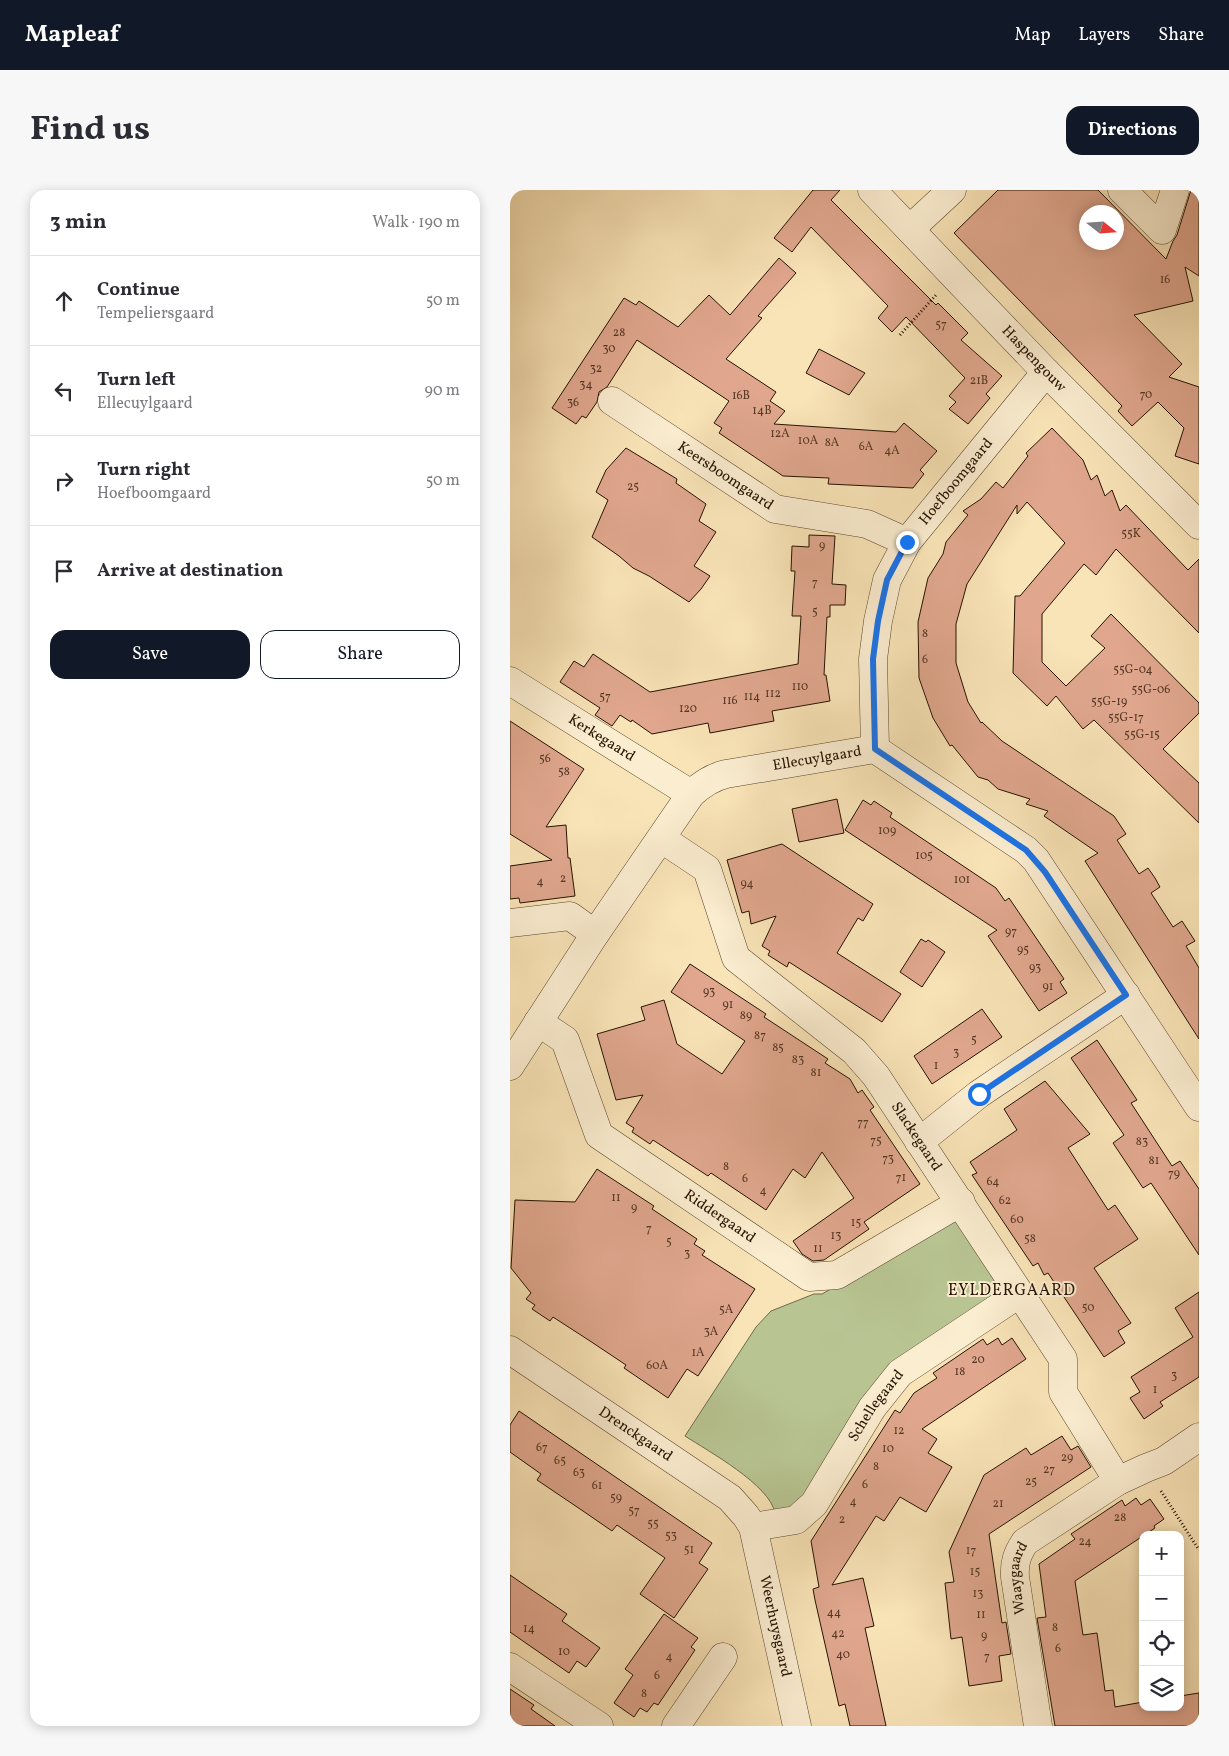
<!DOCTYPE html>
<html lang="en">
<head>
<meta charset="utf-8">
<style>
	body { margin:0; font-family:Vollkorn,serif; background:#f7f7f7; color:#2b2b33 }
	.controls { position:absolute; right:15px; bottom:15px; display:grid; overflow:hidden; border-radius:10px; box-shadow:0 2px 12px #0003 }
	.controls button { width:45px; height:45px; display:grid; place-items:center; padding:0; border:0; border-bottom:1px solid #e1e1e2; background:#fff; color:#2b2b33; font:25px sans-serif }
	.compass { position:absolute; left:569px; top:15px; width:45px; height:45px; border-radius:50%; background:#fff; box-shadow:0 2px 12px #0003; rotate:107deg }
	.stop { position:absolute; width:15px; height:15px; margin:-11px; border:4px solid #1a73e8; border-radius:50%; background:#fff }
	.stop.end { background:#1a73e8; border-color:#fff; box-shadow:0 1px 5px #0008 }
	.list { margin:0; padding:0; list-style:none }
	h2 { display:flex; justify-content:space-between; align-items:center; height:65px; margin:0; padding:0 20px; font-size:21px }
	h2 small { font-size:16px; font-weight:400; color:#7c7c81 }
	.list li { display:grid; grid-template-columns:32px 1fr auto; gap:15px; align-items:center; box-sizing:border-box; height:90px; padding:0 20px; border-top:1px solid #e1e1e2 }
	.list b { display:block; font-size:19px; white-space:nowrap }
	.list p { margin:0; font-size:16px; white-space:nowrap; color:#7c7c81 }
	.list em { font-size:16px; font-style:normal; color:#7c7c81 }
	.actions { display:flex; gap:10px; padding:15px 20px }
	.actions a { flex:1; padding:11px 0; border:1px solid #111827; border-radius:15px; text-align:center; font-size:18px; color:#111827 }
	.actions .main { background:#111827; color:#fff }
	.icon { flex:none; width:28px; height:28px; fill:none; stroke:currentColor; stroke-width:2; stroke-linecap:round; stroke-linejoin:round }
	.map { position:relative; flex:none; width:689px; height:1536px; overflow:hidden; border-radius:15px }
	header { display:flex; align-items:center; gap:30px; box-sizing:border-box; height:70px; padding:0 25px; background:#111827; color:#fff }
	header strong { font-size:24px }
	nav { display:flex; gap:28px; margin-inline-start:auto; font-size:18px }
	.intro { display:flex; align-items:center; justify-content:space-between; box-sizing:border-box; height:120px; padding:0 30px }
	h1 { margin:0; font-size:35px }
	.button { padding:12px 22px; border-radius:15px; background:#111827; color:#fff; font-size:18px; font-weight:700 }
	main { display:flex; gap:30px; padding:0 30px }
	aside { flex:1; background:#fff; border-radius:15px; box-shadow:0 2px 12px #0003 }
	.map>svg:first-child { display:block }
	.green { fill:#b8c593; stroke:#6e6c4a }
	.building { fill:#e0a78e; stroke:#251200; fill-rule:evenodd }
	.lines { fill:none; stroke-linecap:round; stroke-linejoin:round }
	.minor-casing { stroke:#5a462e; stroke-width:29 }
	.tertiary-casing { stroke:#5a462e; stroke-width:29 }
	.path { stroke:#251200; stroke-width:3; stroke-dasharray:1 2.5; stroke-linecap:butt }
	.minor { stroke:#fbedd0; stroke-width:28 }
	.tertiary { stroke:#fbedd0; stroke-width:28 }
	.route { stroke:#1a73e8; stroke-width:6 }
	.labels { text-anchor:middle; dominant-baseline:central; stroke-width:4; stroke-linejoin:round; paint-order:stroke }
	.number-label { font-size:12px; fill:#543724 }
	.street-label { font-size:15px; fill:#251200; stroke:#fbedd0 }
	.neighbourhood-label { font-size:16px; letter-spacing:1px; fill:#251200; stroke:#fbedd0 }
</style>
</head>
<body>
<header>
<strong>Mapleaf</strong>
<nav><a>Map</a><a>Layers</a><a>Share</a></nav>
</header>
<div class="intro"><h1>Find us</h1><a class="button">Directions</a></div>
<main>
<aside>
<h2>3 min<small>Walk · 190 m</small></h2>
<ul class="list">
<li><svg class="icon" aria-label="ahead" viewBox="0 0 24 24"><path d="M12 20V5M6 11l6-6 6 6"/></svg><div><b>Continue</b><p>Tempeliersgaard</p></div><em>50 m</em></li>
<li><svg class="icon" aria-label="left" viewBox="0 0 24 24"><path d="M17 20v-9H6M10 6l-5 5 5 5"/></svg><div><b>Turn left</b><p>Ellecuylgaard</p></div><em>90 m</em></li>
<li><svg class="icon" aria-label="right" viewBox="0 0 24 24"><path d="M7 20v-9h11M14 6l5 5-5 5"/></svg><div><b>Turn right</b><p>Hoefboomgaard</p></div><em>50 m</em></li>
<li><svg class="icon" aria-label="arrive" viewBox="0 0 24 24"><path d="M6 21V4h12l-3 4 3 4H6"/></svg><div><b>Arrive at destination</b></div></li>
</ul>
<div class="actions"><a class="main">Save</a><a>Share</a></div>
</aside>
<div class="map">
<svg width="689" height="1536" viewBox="0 0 689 1536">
	<rect width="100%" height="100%" fill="#f9e4b7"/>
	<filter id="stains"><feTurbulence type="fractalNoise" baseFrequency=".004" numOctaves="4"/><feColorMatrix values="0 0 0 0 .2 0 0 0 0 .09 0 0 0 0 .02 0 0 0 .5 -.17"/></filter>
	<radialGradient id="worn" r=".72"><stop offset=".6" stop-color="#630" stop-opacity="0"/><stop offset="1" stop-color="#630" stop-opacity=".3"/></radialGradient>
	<path class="green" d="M450,1026L494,1099L367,1191L288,1317L265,1323C260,1295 198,1261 175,1246L246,1137L261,1121L304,1104H312Z"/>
	<g class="building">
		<polygon points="303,0 330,0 321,10 426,115 428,113 458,143 451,150 492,186 476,204 480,208 458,234 439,219 446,212 439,206 455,188 396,127 382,142 368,128 378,116 301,37 282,62 264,48"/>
		<path d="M488,0H588L656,69L663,51L667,45L681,0H689V86L675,77L683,111L624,125L672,174L659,187L689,197V274L665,266L674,238L648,212L622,236L608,221L612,216L444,43ZM576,22H606V52H576Z"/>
		<polygon points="269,68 286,83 248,126 252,128 216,169 266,202 260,211 275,221 264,234 386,242 394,233 427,261 410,280 414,284 403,298 318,294 319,288 273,286 209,243 212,238 204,233 219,211 127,150 97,197 89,202 87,212 76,228 72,226 66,234 42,218 114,108 126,115 129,111 168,137 199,105 220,125"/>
		<polygon points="309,159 355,183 339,205 296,183"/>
		<polygon points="542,238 573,270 581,290 587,285 595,306 602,300 610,321 616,315 678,380 689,369 689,443 606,359 586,385 574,374 532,424 532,472 556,496 595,458 581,446 601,424 689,513 689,523 653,559 689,593 689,633 584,530 573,539 546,506 537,516 503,483 505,406 510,406 555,353 517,312 507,324 507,315 457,394 446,434 446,473 458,512 471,533 472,532 492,551 604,626 616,644 607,650 629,684 638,678 645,688 650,697 641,703 663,737 672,731 685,751 676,756 689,778 689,849 575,671 588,663 534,626 538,621 516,614 520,609 488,599 478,590 468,587 442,555 440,556 423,528 409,488 408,432 418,388 433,364 436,352 458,325 453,321 471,309 486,292 493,298 518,266 516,263"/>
		<polygon points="116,258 167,289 166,293 196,314 189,331 206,342 184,376 200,386 191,399 179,412 139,386 123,378 109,366 82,347 98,310 86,302 96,280"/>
		<polygon points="299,345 325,346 322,394 336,395 335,415 320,415 320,427 317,427 314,485 316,485 320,511 262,521 264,531 200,543 198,533 142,544 122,530 121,532 110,525 102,536 85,525 90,518 50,492 64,471 74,477 83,464 140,502 288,474 291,426 282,426 285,381 281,381 282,356 299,357"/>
		<polygon points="0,531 74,579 36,637 56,635 58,668 60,668 65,706 10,713 9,708 0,709 0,676 42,670 0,644"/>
		<polygon points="327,609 334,643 289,652 282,619"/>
		<polygon points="353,610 361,615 364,611 382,623 380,627 486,698 495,711 499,708 554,789 550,792 557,803 529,821 478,746 487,740 335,640"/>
		<polygon points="272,654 363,714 353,731 348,728 327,763 391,804 372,832 279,772 277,777 258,765 260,761 252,756 266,726 241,734 239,721 232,723 217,670"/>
		<polygon points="411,749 416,752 418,750 435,762 412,797 390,782"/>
		<polygon points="180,774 256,824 254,827 318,869 315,873 340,889 348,903 352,900 364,917 360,920 410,994 354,1032 359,1039 314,1070 303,1071 292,1064 283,1051 344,1008 312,962 295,988 283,979 256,1020 201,983 198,986 143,950 140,954 122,942 124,938 116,933 133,905 106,910 87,844 135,830 131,817 154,810 167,854 212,884 235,851 161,802"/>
		<polygon points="472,819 492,847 422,894 404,866"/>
		<polygon points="587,850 627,910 621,913 662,976 670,971 689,999 689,1065 641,993 633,998 603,953 614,945 561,868"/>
		<polygon points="535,891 580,944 558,958 598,1020 605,1015 628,1049 584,1078 621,1133 608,1141 615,1153 594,1167 538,1083 534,1085 528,1073 523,1076 462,985 467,983 460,972 507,940 494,919"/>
		<polygon points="87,979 144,1016 142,1019 187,1049 184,1054 195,1061 192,1065 245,1099 188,1186 177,1179 158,1208 114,1178 116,1175 80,1151 43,1127 40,1131 22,1119 25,1115 16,1109 21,1103 1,1078 5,1010 65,1012"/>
		<polygon points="689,1102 689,1187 650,1212 653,1216 634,1229 620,1208 630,1202 621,1187 683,1147 665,1118"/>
		<polygon points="488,1148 492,1155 502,1148 516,1169 412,1239 427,1249 418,1263 442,1277 416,1322 390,1307 374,1331 366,1326 322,1395 353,1388 364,1436 355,1438 376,1536 340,1536 335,1514 329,1516 305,1410 303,1399 309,1397 301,1351 385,1220 390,1223 404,1203 427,1188 423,1183 473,1149 477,1155"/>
		<polygon points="9,1221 202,1353 189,1373 198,1379 164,1428 130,1404 155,1368 107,1335 102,1341 73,1321 27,1290 31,1284 0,1262 0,1235"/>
		<polygon points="552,1246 561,1260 568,1256 581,1277 479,1344 492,1433 496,1432 501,1464 489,1466 492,1491 459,1496 452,1447 441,1449 435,1393 444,1392 439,1362 474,1285 516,1258 521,1265"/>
		<polygon points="626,1308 631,1315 640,1309 654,1329 644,1336 645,1338 565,1391 573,1445 587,1443 595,1501 603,1500 605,1517 633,1512 633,1517 670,1517 670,1506 689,1503 689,1536 545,1536 527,1428 536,1427 529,1374 565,1349 561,1344 612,1310 615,1316"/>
		<polygon points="0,1385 57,1424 52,1431 90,1458 76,1477 67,1471 59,1483 0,1442"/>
		<polygon points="154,1424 188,1448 181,1457 185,1460 148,1515 144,1513 137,1522 130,1518 124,1527 104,1513 123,1485 115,1479"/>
		<polygon points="0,1499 24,1515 21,1519 45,1536 0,1536"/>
	</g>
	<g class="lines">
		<g class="minor-casing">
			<g id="minor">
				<path id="s1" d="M362,0L536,182L689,335"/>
				<polyline points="612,0 652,40 665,0"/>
				<polyline points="400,39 442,0"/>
				<path id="s2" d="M102,211L265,319L357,334L397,352"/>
				<path id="s3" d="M0,491L181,604"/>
				<path id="s4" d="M365,559L363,469L368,431L377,390L397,352L536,182"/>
				<path id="s5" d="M152,649L197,679L226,768L344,861L366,886L553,1169V1202L608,1291"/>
				<polyline points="0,733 60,726 85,744"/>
				<path id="s6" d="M28,832L55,850L89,945L299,1087L327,1085L451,1012"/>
				<path id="s7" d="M0,876L85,744L181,604C192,594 202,587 216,584L365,559L516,660L526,670L689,917"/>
				<polyline points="409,952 469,904 616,805"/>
				<path id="s8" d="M243,1337L286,1330L304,1314L362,1218L390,1183L509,1104"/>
				<polyline points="0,1477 89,1536"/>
				<polyline points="166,1536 213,1467"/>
				<path id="s9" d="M528,1536L505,1387C504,1373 507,1364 515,1352L608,1291L636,1278L654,1271L689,1247"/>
			</g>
		</g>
		<g class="tertiary-casing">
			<g id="tertiary">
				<path id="s10" d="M0,1160L220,1308L236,1326L243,1337L287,1536"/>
			</g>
		</g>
		<g class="path">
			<polyline points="390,145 426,105"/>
			<polyline points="651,1301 689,1360"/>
		</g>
		<use href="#minor" class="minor"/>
		<use href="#tertiary" class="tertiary"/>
	</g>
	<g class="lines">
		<polyline class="route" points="397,352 377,390 368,431 363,469 365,559 516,660 535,682 616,805 469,904"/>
	</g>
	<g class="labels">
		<g class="number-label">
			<text x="655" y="90">16</text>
			<text x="431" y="135">57</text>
			<text x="109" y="143">28</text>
			<text x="99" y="159">30</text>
			<text x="86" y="179">32</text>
			<text x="469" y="191">21B</text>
			<text x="76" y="195">34</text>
			<text x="636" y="205">70</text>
			<text x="231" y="206">16B</text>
			<text x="63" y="213">36</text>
			<text x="252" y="221">14B</text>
			<text x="270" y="244">12A</text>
			<text x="298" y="251">10A</text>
			<text x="322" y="253">8A</text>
			<text x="356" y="257">6A</text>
			<text x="382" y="261">4A</text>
			<text x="123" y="297">25</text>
			<text x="621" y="344">55K</text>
			<text x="312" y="356">9</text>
			<text x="305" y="393">7</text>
			<text x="305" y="422">5</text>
			<text x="415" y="444">8</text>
			<text x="415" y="470">6</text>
			<text x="623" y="480">55G-04</text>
			<text x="290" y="497">110</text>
			<text x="641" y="500">55G-06</text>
			<text x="263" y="504">112</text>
			<text x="95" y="507">57</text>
			<text x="242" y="507">114</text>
			<text x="220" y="511">116</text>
			<text x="599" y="512">55G-19</text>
			<text x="178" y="519">120</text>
			<text x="616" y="528">55G-17</text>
			<text x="632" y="545">55G-15</text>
			<text x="35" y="569">56</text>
			<text x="54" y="582">58</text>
			<text x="377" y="641">109</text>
			<text x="414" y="666">105</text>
			<text x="53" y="689">2</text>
			<text x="452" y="690">101</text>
			<text x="30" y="692">4</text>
			<text x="237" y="694">94</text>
			<text x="501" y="742">97</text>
			<text x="513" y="760">95</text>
			<text x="525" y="778">93</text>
			<text x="538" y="797">91</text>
			<text x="199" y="802">93</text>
			<text x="218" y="815">91</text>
			<text x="236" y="826">89</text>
			<text x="250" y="846">87</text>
			<text x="464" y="850">5</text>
			<text x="268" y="858">85</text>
			<text x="446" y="863">3</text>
			<text x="288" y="870">83</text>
			<text x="426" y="876">1</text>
			<text x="306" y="883">81</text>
			<text x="353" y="933">77</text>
			<text x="366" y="951">75</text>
			<text x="632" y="952">83</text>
			<text x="378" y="969">73</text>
			<text x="644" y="971">81</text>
			<text x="216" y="977">8</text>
			<text x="664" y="984">79</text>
			<text x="391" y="988">71</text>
			<text x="235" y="989">6</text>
			<text x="483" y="992">64</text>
			<text x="253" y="1001">4</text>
			<text x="106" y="1008">11</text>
			<text x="495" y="1011">62</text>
			<text x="124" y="1018">9</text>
			<text x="507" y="1030">60</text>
			<text x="346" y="1033">15</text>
			<text x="139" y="1039">7</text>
			<text x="326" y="1046">13</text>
			<text x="520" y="1049">58</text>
			<text x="159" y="1052">5</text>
			<text x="308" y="1059">11</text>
			<text x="177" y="1064">3</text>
			<text x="578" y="1118">50</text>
			<text x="216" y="1120">5A</text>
			<text x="201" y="1142">3A</text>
			<text x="188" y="1163">1A</text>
			<text x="468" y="1170">20</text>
			<text x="147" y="1176">60A</text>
			<text x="450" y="1182">18</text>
			<text x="664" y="1186">3</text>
			<text x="645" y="1200">1</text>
			<text x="389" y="1241">12</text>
			<text x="32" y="1258">67</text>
			<text x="378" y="1259">10</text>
			<text x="557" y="1268">29</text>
			<text x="50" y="1271">65</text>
			<text x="366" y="1277">8</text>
			<text x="539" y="1280">27</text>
			<text x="69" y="1283">63</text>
			<text x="521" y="1292">25</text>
			<text x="355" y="1295">6</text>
			<text x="87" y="1296">61</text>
			<text x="106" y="1308">59</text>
			<text x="343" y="1312">4</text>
			<text x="488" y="1314">21</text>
			<text x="124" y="1321">57</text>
			<text x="610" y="1328">28</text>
			<text x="332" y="1330">2</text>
			<text x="143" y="1334">55</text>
			<text x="161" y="1346">53</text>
			<text x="575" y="1352">24</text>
			<text x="179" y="1360">51</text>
			<text x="461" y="1361">17</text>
			<text x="465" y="1382">15</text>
			<text x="468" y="1404">13</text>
			<text x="324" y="1423">44</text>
			<text x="471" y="1425">11</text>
			<text x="545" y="1438">8</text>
			<text x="19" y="1439">14</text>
			<text x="328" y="1444">42</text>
			<text x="474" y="1446">9</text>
			<text x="548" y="1459">6</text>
			<text x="54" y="1462">10</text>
			<text x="333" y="1465">40</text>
			<text x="159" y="1467">4</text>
			<text x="477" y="1467">7</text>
			<text x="147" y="1486">6</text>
			<text x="134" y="1504">8</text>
		</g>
		<g class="street-label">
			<text stroke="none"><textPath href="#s1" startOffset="234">Haspengouw</textPath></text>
			<text stroke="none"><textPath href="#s2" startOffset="136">Keersboomgaard</textPath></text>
			<text stroke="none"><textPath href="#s4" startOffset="291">Hoefboomgaard</textPath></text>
			<text stroke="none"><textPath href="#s3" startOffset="108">Kerkegaard</textPath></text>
			<text stroke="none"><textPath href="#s7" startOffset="460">Ellecuylgaard</textPath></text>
			<text stroke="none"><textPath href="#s5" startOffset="404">Slackegaard</textPath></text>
			<text stroke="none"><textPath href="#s6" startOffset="279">Riddergaard</textPath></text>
			<text stroke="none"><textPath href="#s8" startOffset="184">Schellegaard</textPath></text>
			<text stroke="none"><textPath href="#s10" startOffset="151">Drenckgaard</textPath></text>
			<text stroke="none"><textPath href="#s9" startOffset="150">Waaygaard</textPath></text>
			<text stroke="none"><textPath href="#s10" startOffset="404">Weerhuysgaard</textPath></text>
		</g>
		<g class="neighbourhood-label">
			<text x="502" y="1101">EYLDERGAARD</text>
		</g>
	</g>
	<rect width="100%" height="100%" filter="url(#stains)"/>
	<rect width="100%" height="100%" fill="url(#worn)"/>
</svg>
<div class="controls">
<button>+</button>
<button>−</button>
<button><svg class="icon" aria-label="locate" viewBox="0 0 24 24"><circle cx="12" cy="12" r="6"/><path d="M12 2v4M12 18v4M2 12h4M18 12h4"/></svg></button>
<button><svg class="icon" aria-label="layers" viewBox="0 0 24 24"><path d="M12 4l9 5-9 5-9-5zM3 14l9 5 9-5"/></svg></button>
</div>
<svg class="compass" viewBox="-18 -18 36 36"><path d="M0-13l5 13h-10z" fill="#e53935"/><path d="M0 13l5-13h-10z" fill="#7c7c81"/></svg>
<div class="stop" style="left:469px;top:904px"></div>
<div class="stop end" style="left:397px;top:352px"></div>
</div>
</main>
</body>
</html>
